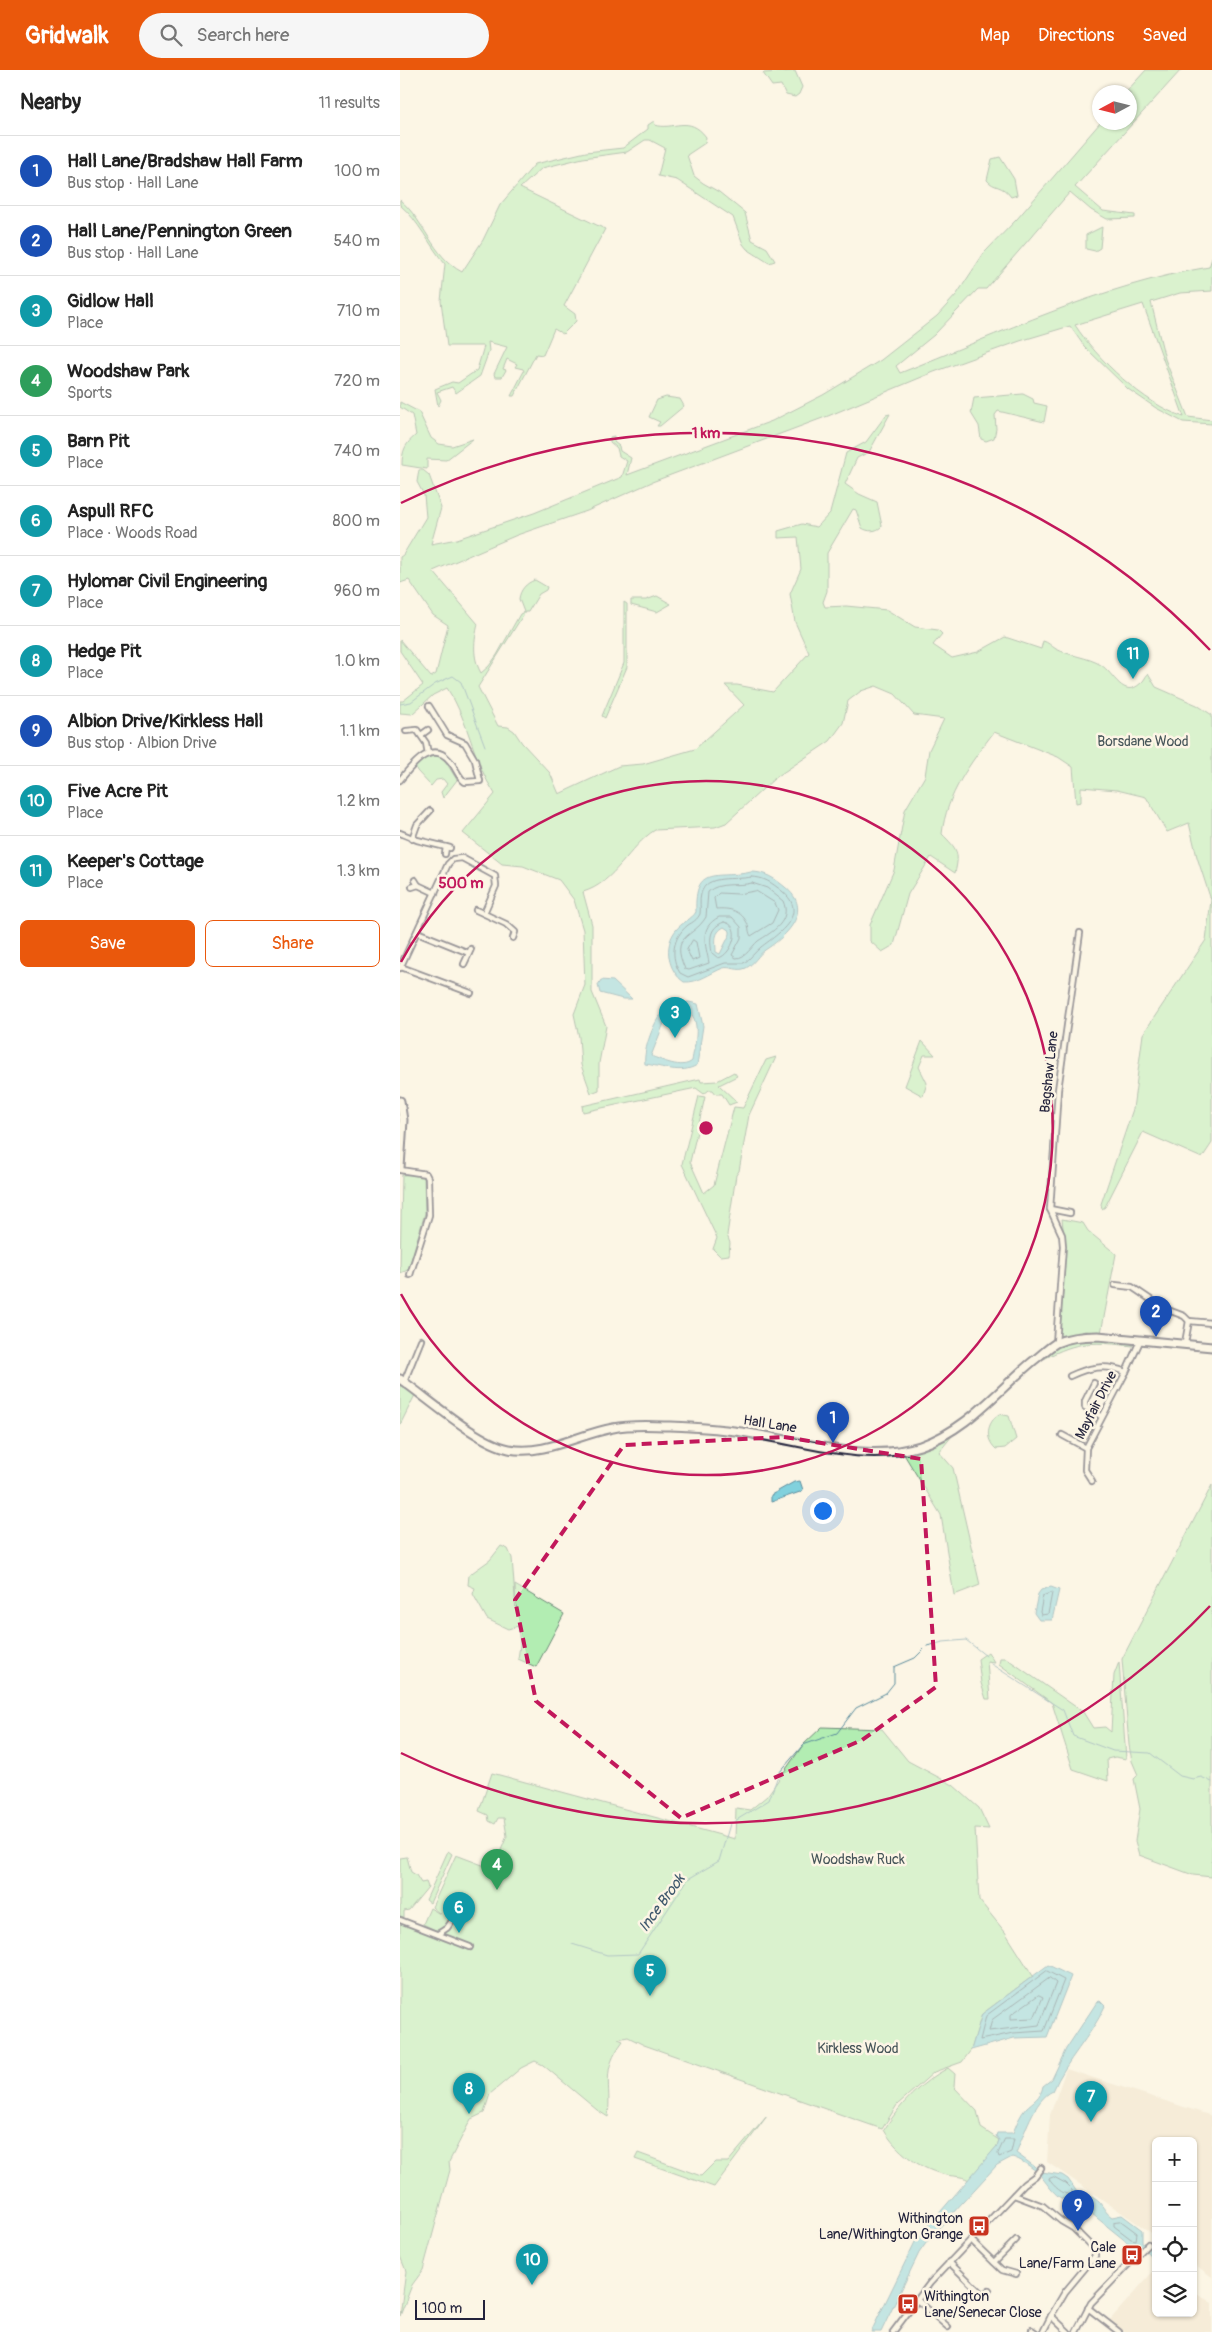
<!DOCTYPE html>
<html lang="en">
<head>
<meta charset="utf-8">
<style>
	body { margin:0; font-family:Pangolin,sans-serif; background:#f6f6f6; color:#222 }
	.controls { position:absolute; right:15px; bottom:15px; display:grid; overflow:hidden; border-radius:8px; box-shadow:0 1px 4px #0004 }
	.controls button { width:45px; height:45px; display:grid; place-items:center; padding:0; border:0; border-bottom:1px solid #e0e0e0; background:#fff; color:#222; font:25px sans-serif }
	.compass { position:absolute; left:692px; top:15px; width:45px; height:45px; border-radius:50%; background:#fff; box-shadow:0 1px 4px #0004; rotate:263deg }
	.scale { position:absolute; left:15px; bottom:12px; width:70px; box-sizing:border-box; padding-left:5px; border:2px solid #22223b; border-top:0; font-size:14px; line-height:18px; white-space:nowrap; color:#22223b; -webkit-text-stroke:4px #fcf5e5; paint-order:stroke }
	.you { position:absolute; left:422px; top:1440px; width:18px; height:18px; margin:-12px; border:4px solid #fff; border-radius:50%; background:#1a73e8; box-shadow:0 0 0 8px #1a73e833 }
	.badge { display:grid; place-items:center; width:32px; height:32px; border-radius:50%; background:#ea580c; color:#fff; font-size:16px; font-weight:700 }
	.pin { position:absolute; translate:-50% -41px; filter:drop-shadow(0 1px 2px #0008) }
	.pin::after { content:''; position:absolute; top:26px; width:18px; height:15px; background:inherit; clip-path:polygon(0 0,100% 0,50% 100%) }
	.list { margin:0; padding:0; list-style:none }
	h2 { display:flex; justify-content:space-between; align-items:center; height:65px; margin:0; padding:0 20px; font-size:21px }
	h2 small { font-size:16px; font-weight:400; color:#767676 }
	.list li { display:grid; grid-template-columns:32px 1fr auto; gap:15px; align-items:center; box-sizing:border-box; height:70px; padding:0 20px; border-top:1px solid #e0e0e0 }
	.list b { display:block; font-size:19px; white-space:nowrap }
	.list p { margin:0; font-size:16px; white-space:nowrap; color:#767676 }
	.list em { font-size:16px; font-style:normal; color:#767676 }
	.actions { display:flex; gap:10px; padding:15px 20px }
	.actions a { flex:1; padding:11px 0; border:1px solid #ea580c; border-radius:8px; text-align:center; font-size:18px; color:#ea580c }
	.actions .main { background:#ea580c; color:#fff }
	.icon { flex:none; width:28px; height:28px; fill:none; stroke:currentColor; stroke-width:2; stroke-linecap:round; stroke-linejoin:round }
	.map { position:relative; flex:none; width:812px; height:2262px; overflow:hidden }
	header { display:flex; align-items:center; gap:30px; box-sizing:border-box; height:70px; padding:0 25px; background:#ea580c; color:#fff }
	header strong { font-size:24px }
	nav { display:flex; gap:28px; margin-inline-start:auto; font-size:18px }
	.search { width:350px; height:45px; background:#f6f6f6; display:flex; align-items:center; gap:12px; box-sizing:border-box; padding:0 18px; border-radius:28px; color:#767676; font-size:19px }
	main { display:flex }
	aside { flex:1; background:#fff }
	.map>svg:first-child { display:block }
	.built { fill:#efe1c8 }
	.green { fill:#b2edb2; stroke:#6a8876; fill-rule:evenodd }
	.water { fill:#81d1dd; stroke:#5b8b9c; fill-rule:evenodd }
	.lines { fill:none; stroke-linecap:round; stroke-linejoin:round }
	.shore { stroke:#48687c; stroke-width:1 }
	.stream { stroke:#5b8b9c; stroke-width:1 }
	.street-casing { stroke:#22223b; stroke-width:8 }
	.secondary-casing { stroke:#22223b; stroke-width:11 }
	.street { stroke:#fcf5e5; stroke-width:4.5 }
	.secondary { stroke:#fcf5e5; stroke-width:7 }
	.marked { fill:none; stroke:#c2185b; stroke-width:4; stroke-dasharray:10 6; stroke-linejoin:round }
	.ring { fill:none; stroke:#c2185b; stroke-width:2.5 }
	.labels { text-anchor:middle; dominant-baseline:central; stroke-width:5; stroke-linejoin:round; paint-order:stroke }
	.park-label { font-size:14px; fill:#465559; stroke:#fcf5e5 }
	.street-label { font-size:14px; fill:#22223b; stroke:#fcf5e5 }
	.poi-label { font-size:14px; fill:#22223b; stroke:#fcf5e5; text-anchor:end }
	.water-label { font-size:15px; font-style:italic; fill:#3e576c; stroke:#fcf5e5 }
	.centre { fill:#c2185b; stroke:#fcf5e5; stroke-width:2.5 }
	.ring-label { font-size:15px; text-anchor:middle; font-weight:bold; fill:#c2185b; stroke:#fcf5e5; stroke-width:5; stroke-linejoin:round; paint-order:stroke }
</style>
</head>
<body>
<header>
<strong>Gridwalk</strong>
<div class="search"><svg class="icon" aria-label="search" viewBox="0 0 24 24"><circle cx="10" cy="10" r="6"/><path d="M15 15l6 6"/></svg>Search here</div>
<nav><a>Map</a><a>Directions</a><a>Saved</a></nav>
</header>
<main>
<aside>
<h2>Nearby<small>11 results</small></h2>
<ul class="list">
<li><span class="badge" style="background:#1a4fb4">1</span><div><b>Hall Lane/Bradshaw Hall Farm</b><p>Bus stop · Hall Lane</p></div><em>100 m</em></li>
<li><span class="badge" style="background:#1a4fb4">2</span><div><b>Hall Lane/Pennington Green</b><p>Bus stop · Hall Lane</p></div><em>540 m</em></li>
<li><span class="badge" style="background:#0f9aa8">3</span><div><b>Gidlow Hall</b><p>Place</p></div><em>710 m</em></li>
<li><span class="badge" style="background:#2e9e5b">4</span><div><b>Woodshaw Park</b><p>Sports</p></div><em>720 m</em></li>
<li><span class="badge" style="background:#0f9aa8">5</span><div><b>Barn Pit</b><p>Place</p></div><em>740 m</em></li>
<li><span class="badge" style="background:#0f9aa8">6</span><div><b>Aspull RFC</b><p>Place · Woods Road</p></div><em>800 m</em></li>
<li><span class="badge" style="background:#0f9aa8">7</span><div><b>Hylomar Civil Engineering</b><p>Place</p></div><em>960 m</em></li>
<li><span class="badge" style="background:#0f9aa8">8</span><div><b>Hedge Pit</b><p>Place</p></div><em>1.0 km</em></li>
<li><span class="badge" style="background:#1a4fb4">9</span><div><b>Albion Drive/Kirkless Hall</b><p>Bus stop · Albion Drive</p></div><em>1.1 km</em></li>
<li><span class="badge" style="background:#0f9aa8">10</span><div><b>Five Acre Pit</b><p>Place</p></div><em>1.2 km</em></li>
<li><span class="badge" style="background:#0f9aa8">11</span><div><b>Keeper's Cottage</b><p>Place</p></div><em>1.3 km</em></li>
</ul>
<div class="actions"><a class="main">Save</a><a>Share</a></div>
</aside>
<div class="map">
<svg width="812" height="2262" viewBox="0 0 812 2262">
	<rect width="100%" height="100%" fill="#fcf5e5"/>
	<filter id="ink" filterUnits="userSpaceOnUse"><feTurbulence type="fractalNoise" baseFrequency=".02" numOctaves="2"/><feDisplacementMap in="SourceGraphic" scale="10" xChannelSelector="R" yChannelSelector="G"/><feConvolveMatrix kernelMatrix="1 2 1 2 8 2 1 2 1" color-interpolation-filters="sRGB"/></filter>
	<g filter="url(#ink)">
		<g class="built">
			<polygon points="666,1999 812,2046 812,2207 793,2193 793,2071 756,2071 756,2166 647,2092 650,2045"/>
			<polygon points="756,2198 756,2243 793,2243 793,2221 812,2233 812,2262 725,2262 709,2251"/>
		</g>
		<g class="green">
			<path d="M746,0H781L675,117L703,141L735,145V148L707,149L691,140L670,122L586,219H578L534,265L496,296L500,303C601,263 701,215 809,197L812,188V221L780,223L751,232L765,289L788,347L812,350V354L783,352L756,338L728,319L684,276L670,256L620,271L534,302L428,346L252,412L187,441L117,465L33,501L78,554C74,571 72,587 81,603L89,596L97,585L120,544L124,542L119,529C120,520 126,513 135,510L147,517L146,520L139,524L128,542H125L78,617L98,656L108,657L114,661L122,673L150,703L159,724L219,696L243,694L295,679L344,635L325,615H337L373,622L409,583L395,552L390,524L401,499L398,467L378,468V461L402,454L417,457L430,443L446,383L466,372L486,345L490,344L469,382L457,388L445,414L459,424L477,432L482,456C477,462 468,462 462,458L456,440L453,439L427,483V521L423,532L425,537L446,536L487,540L515,557L538,560L542,564L533,575L552,588L578,582L605,567L641,579L643,571C648,572 651,576 656,579C670,586 688,587 701,595C714,603 723,630 741,613C744,611 745,607 748,604L756,617L797,635L812,645V1073L802,1088L743,1062L705,1137L702,1139L701,1134L733,1039L743,964L806,870L811,830L797,787L789,753L767,762L746,727L717,720L681,717V732L676,733L673,697L658,687L594,662C571,692 546,725 542,764C557,779 560,782 555,803L531,787L508,824L494,875L482,882L470,871V855L494,800L505,740L525,706L529,680L544,649L514,645L495,624L476,616L461,621L448,631L443,653L430,671L375,708L326,753L315,757L255,760C229,776 215,813 183,822L192,855V922L206,956L199,993V1020L191,1023L181,995L179,967L174,944L185,915L183,860L174,830L159,810L123,796L102,794L63,763L95,724C72,690 70,652 47,618L33,625L12,644L0,643V631H3L23,615L0,581V570L31,607L36,604L48,555L33,545L9,510L0,513V487L3,485L26,447L24,425L17,412L19,400H23L29,405L41,438L31,474L57,469L134,443L222,407L227,391L219,386L217,378L210,372V367L214,366V372L219,376L220,381L231,388L227,405L372,351L423,325L481,290L537,246L557,224L584,183L617,149L700,53L730,52V22H726ZM743,234L784,347C744,334 697,289 675,255Z"/>
			<polygon points="395,1 402,17 399,24 395,27 386,25 381,15 372,16 363,3"/>
			<path d="M254,51L255,55C273,61 289,44 306,67L305,73L287,85L294,106L303,113L319,122L345,143L352,170L367,178L375,191L369,193L347,179L343,174L333,147L277,110L258,106L265,78L250,70H245L227,82L183,88L142,98L120,118L205,159L164,236L175,244L176,251L163,264L154,259L143,285L136,284L114,326H111L124,301L123,299L115,297L117,294L107,289L103,299L106,300L102,307H95L94,304L107,277L88,272L89,281L80,306L56,323L52,317L37,322L41,330L38,336L35,319L52,312L58,313L77,300L84,276H47L41,231L45,194C29,175 19,151 0,135V130C25,151 32,186 62,202L83,170L100,135L135,94L186,82L223,78L248,59V55Z"/>
			<path d="M600,87L614,109L617,125L611,127C602,114 594,119 587,110L592,89Z"/>
			<polygon points="702,157 700,178 695,181 686,179 686,165"/>
			<polygon points="623,324 633,329 634,333 647,336 644,352 598,341 595,345 596,359 594,368 586,371 581,369 579,356 571,343 574,328"/>
			<polygon points="266,327 280,329 284,336 260,356 257,356 260,352 249,347 257,330"/>
			<path d="M0,332L19,342L31,368L39,374L52,376L73,369L46,390L27,389V399L2,395C2,381 5,374 16,365L12,345L0,337Z"/>
			<polygon points="257,526 271,534 257,542 231,535 231,530 246,530"/>
			<polygon points="224,532 227,534 227,597 205,648 202,646 224,593"/>
			<polygon points="39,686 44,689 57,710 43,728 41,722 47,714 43,709 36,710 31,716 17,701 14,693 22,688"/>
			<polygon points="522,971 535,985 524,985 519,997 527,1013 523,1026 505,1016"/>
			<polygon points="376,987 349,1045 339,1101 336,1105 327,1165 330,1173 329,1185 320,1186 313,1179 317,1168 282,1094 299,1026 305,1027 290,1092 304,1123 314,1115 334,1037 343,1038 366,990"/>
			<polygon points="334,1002 337,1006 319,1015 337,1032 329,1035 322,1024 316,1024 313,1020 309,1020 304,1024 296,1018 183,1042 182,1036 300,1009 301,1012 317,1011"/>
			<polygon points="19,1104 24,1107 25,1143 8,1200 0,1203 2,1105"/>
			<polygon points="662,1149 683,1153 688,1161 716,1184 701,1263 685,1261 659,1269 665,1175"/>
			<path d="M693,1269L730,1271L733,1276C695,1272 678,1270 644,1289L642,1287L665,1273Z"/>
			<polygon points="0,1315 15,1325 0,1355"/>
			<path d="M599,1344L609,1346L616,1369L605,1378L596,1379C584,1368 587,1353 599,1344Z"/>
			<polygon points="551,1364 552,1366 539,1382 553,1398 580,1515 554,1525 541,1445 505,1386 505,1382"/>
			<polygon points="812,1415 812,1807 793,1805 739,1785 735,1771 740,1739 734,1709 738,1705 732,1691 729,1675 722,1589"/>
			<polygon points="101,1476 108,1479 112,1488 116,1540 115,1515 164,1544 136,1597 118,1589 120,1575 118,1556 108,1559 87,1549 73,1524 75,1518 68,1515 69,1505 90,1490"/>
			<polygon points="588,1582 594,1592 587,1591 590,1629 586,1629 581,1613 578,1589"/>
			<polygon points="600,1588 606,1588 683,1642 693,1658 705,1657 711,1662 714,1605 719,1592 726,1689 715,1687 707,1689 708,1711 673,1699 652,1633 599,1594"/>
			<path d="M422,1657L482,1659L508,1691L553,1715L579,1738L589,1759L575,1758L579,1830L605,1862L633,1906L582,1944L571,1980L562,1992L534,2002L497,2035L482,2059L244,1975L228,1967L218,1969L223,1971C200,2002 212,2013 208,2047L197,2040L143,1995L135,1991L121,1998L90,2024L84,2043L71,2049L49,2092L50,2100L23,2200L12,2215L0,2246L6,2201L0,2186V1850L38,1864L40,1859L35,1860L23,1854L30,1838L40,1844L32,1837L56,1785L93,1799L107,1766L104,1748H98L95,1754L89,1751L88,1745L79,1741L92,1703L335,1769L336,1738L350,1740L367,1726L403,1675Z"/>
			<polygon points="48,1781 52,1784 30,1833 26,1830"/>
			<polygon points="7,1787 11,1802 16,1805 21,1813 26,1812 28,1817 9,1840 4,1841 4,1847 0,1846 0,1788"/>
			<path d="M548,1998L555,2004L554,2017L577,2041L581,2058L599,2070L597,2076L569,2110C560,2105 552,2107 542,2104C519,2098 496,2081 484,2060C500,2034 520,2013 548,1998Z"/>
			<polygon points="367,2046 314,2117 235,2089 238,2083 301,2106 315,2092 328,2092"/>
		</g>
		<g class="water">
			<path d="M351,802C365,802 374,808 385,817C414,840 387,866 365,880C358,885 354,894 346,898C338,902 331,896 323,898C310,903 299,913 284,912C268,901 263,876 276,860C281,853 292,849 296,842C294,793 318,810 351,802ZM324,857L330,861V864L320,884L316,882C316,871 313,863 324,857Z"/>
			<polygon points="201,910 213,911 232,929 223,929 200,923 198,915"/>
			<path d="M289,932L298,934L303,956L297,995C281,1005 262,996 245,994C243,979 254,952 263,941C269,934 281,933 289,932ZM278,941L289,942C302,952 294,977 292,991C282,1000 262,990 251,986L266,948Z"/>
			<polygon points="400,1411 403,1420 400,1422 371,1432 371,1425 394,1412"/>
			<polygon points="651,1517 659,1520 652,1550 639,1550 634,1543 638,1524 641,1520"/>
			<polygon points="648,1895 671,1906 647,1967 614,1968 571,1980 582,1944"/>
			<path d="M700,1931L705,1936C691,1967 666,1990 653,2021C634,2029 624,2065 616,2083L642,2102L662,2105L668,2109L677,2122C685,2124 698,2128 702,2136C706,2141 706,2143 712,2147L722,2145L742,2160V2172L750,2177H756V2192L746,2181L728,2173L676,2131C658,2134 649,2115 639,2104C633,2098 620,2089 612,2087L597,2095L529,2169L519,2183L481,2262H471L516,2170L597,2076L599,2070L596,2066L597,2063H613C616,2055 620,2045 626,2038C633,2031 641,2028 643,2016L652,2009L666,1979L697,1932Z"/>
		</g>
		<g class="lines">
			<g class="shore">
				<path d="M351,807C364,807 372,813 382,821C410,844 378,864 361,877C355,882 350,889 344,893H325L288,907L280,903C270,887 272,868 288,855C293,852 297,850 300,844C301,838 299,831 301,824C306,803 335,811 351,807Z"/>
				<path d="M352,813L367,818L383,831C392,851 372,862 358,871C351,877 346,888 336,888L332,885L341,868V857L332,847H319C298,858 306,875 309,893L289,900L285,899C269,864 293,869 306,847L308,822C319,811 338,817 352,813Z"/>
				<path d="M356,821L375,833L378,840L372,853L351,866C349,863 349,860 348,855C342,840 329,838 316,839L314,828L319,823L338,824Z"/>
				<path d="M324,852C344,855 331,886 318,888L312,883C310,870 308,858 324,852Z"/>
				<polygon points="293,870 296,872 299,888 292,891 287,880"/>
				<polygon points="652,1523 648,1544 641,1545 640,1542 643,1526"/>
				<polygon points="647,1901 664,1910 644,1961 613,1963 580,1970 586,1946"/>
				<polygon points="650,1908 656,1913 639,1955 589,1961 592,1950"/>
				<polygon points="639,1925 643,1927 634,1948 611,1949 611,1945"/>
				<polygon points="605,2069 614,2069 611,2082 599,2087 598,2084"/>
				<path d="M654,2107L665,2113L672,2120V2125C663,2125 653,2116 649,2109Z"/>
				<polygon points="721,2151 737,2163 736,2170 731,2169 714,2156 714,2152"/>
			</g>
			<g class="stream">
				<polyline points="0,634 11,632 35,614 53,606 61,612 85,676"/>
				<polyline points="591,1594 663,1640 673,1666 713,1681 750,1683 780,1706 793,1709 801,1707 812,1712"/>
				<polyline points="172,1874 207,1885 238,1884 288,1809 319,1791 330,1754 369,1730 379,1703 403,1675 437,1663 456,1638 486,1623 494,1613 494,1597 515,1588 527,1576 543,1572 566,1570 586,1586"/>
			</g>
			<g class="street-casing">
				<g id="street">
					<polyline points="6,661 17,660 26,673 28,684"/>
					<polyline points="21,665 28,660"/>
					<path d="M0,710C11,697 31,669 49,690C56,697 57,706 65,712L80,711L75,690L65,673L47,665L29,636"/>
					<polyline points="0,763 17,770 46,777"/>
					<polyline points="12,769 17,755 30,741"/>
					<polyline points="45,784 46,777 50,778"/>
					<polyline points="18,815 35,823"/>
					<polyline points="12,817 18,815 15,810"/>
					<polyline points="76,840 106,854 115,862 113,868"/>
					<polyline points="17,862 69,883"/>
					<polyline points="64,894 71,879"/>
					<polyline points="1,897 71,923"/>
					<polyline points="0,898 48,794 53,789 62,788 95,806 96,816 84,843"/>
					<polyline points="0,1100 26,1104 28,1108 29,1145 10,1205"/>
					<polyline points="650,1139 670,1143"/>
					<polyline points="715,1215 732,1217 763,1238 784,1246 789,1251 812,1253"/>
					<polyline points="656,1273 663,1176 662,1165 650,1139 658,1020 680,863"/>
					<polyline points="785,1273 789,1251"/>
					<path d="M670,1306C689,1297 705,1294 726,1302"/>
					<polyline points="4,1312 21,1270"/>
					<polyline points="694,1313 685,1331 685,1337 701,1346"/>
					<polyline points="662,1365 686,1378"/>
					<polyline points="692,1411 685,1400 686,1378 726,1302 740,1271"/>
					<polyline points="0,1850 70,1877"/>
					<polyline points="38,1864 47,1858 54,1848"/>
					<polyline points="614,2125 643,2136 661,2151 673,2158 695,2180 695,2186 665,2222 651,2246 668,2262"/>
					<polyline points="571,2170 602,2200 616,2204"/>
					<polyline points="549,2192 584,2226 589,2220"/>
					<polyline points="594,2192 616,2170"/>
					<polyline points="516,2229 548,2257"/>
					<polyline points="688,2238 719,2262"/>
					<polyline points="632,2260 635,2262"/>
					<polyline points="493,2262 530,2213 624,2114 635,2106 641,2098"/>
					<polyline points="643,2262 651,2246"/>
					<polyline points="676,2262 691,2233 748,2174"/>
				</g>
			</g>
			<g class="secondary-casing">
				<g id="secondary">
					<polyline points="0,1031 3,1050 0,1098"/>
					<path d="M0,1309C29,1329 76,1372 109,1379C144,1386 179,1364 213,1358C232,1354 251,1356 270,1356C298,1357 326,1359 354,1364C406,1372 467,1393 520,1376C567,1360 596,1322 632,1292C640,1286 648,1278 656,1273C669,1267 684,1266 698,1266L812,1277"/>
				</g>
			</g>
			<use href="#street" class="street"/>
			<use href="#secondary" class="secondary"/>
		</g>
	</g>
	<path d="M0 0H812V2262H0ZM384,1367L521,1389L536,1617L462,1670L281,1748L136,1631L115,1530L224,1375Z" fill="#fcf5e5" fill-opacity=".55" fill-rule="evenodd"/>
	<path class="marked" d="M384,1367L521,1389L536,1617L462,1670L281,1748L136,1631L115,1530L224,1375Z"/>
	<g class="ring">
		<path d="M1 892A347 347 0 1 1 1 1224"/>
		<path d="M810 1536A695 695 0 0 1 1 1683M1 433A695 695 0 0 1 810 580"/>
	</g>
	<defs>
		<g id="bus-square" transform="scale(1.125)"><rect x="-9" y="-9" width="18" height="18" rx="4" fill="#c8321e" stroke="#fcf5e5"/><path d="M-5-6H5V4H4V6H2V4H-2V6H-4V4H-5ZM-3.5-4V0h7V-4ZM-3.5 1.2v1.5H-2V1.2ZM2 1.2v1.5H3.5V1.2Z" fill="#fff"/></g>
	</defs>
	<g fill-rule="evenodd">
		<use href="#bus-square" x="579" y="2156"/>
		<use href="#bus-square" x="732" y="2185"/>
		<use href="#bus-square" x="508" y="2234"/>
	</g>
	<g class="labels">
		<g class="park-label">
			<text x="743" y="671">Borsdane Wood</text>
			<text x="458" y="1789">Woodshaw Ruck</text>
			<text x="458" y="1978">Kirkless Wood</text>
		</g>
		<g class="street-label">
			<text transform="translate(649 1002) rotate(-84)">Bagshaw Lane</text>
			<text transform="translate(696 1335) rotate(-63)">Mayfair Drive</text>
			<text transform="translate(370 1354) rotate(9)">Hall Lane</text>
		</g>
		<g class="poi-label">
			<text x="563" y="2148">Withington<tspan x="563" dy="16">Lane/Withington Grange</tspan></text>
			<text x="716" y="2177">Cale<tspan x="716" dy="16">Lane/Farm Lane</tspan></text>
			<text x="524" y="2226" text-anchor="start">Withington<tspan x="524" dy="16">Lane/Senecar Close</tspan></text>
		</g>
		<g class="water-label">
			<text transform="translate(262 1833) rotate(-54)">Ince Brook</text>
		</g>
	</g>
	<circle cx="306" cy="1058" r="8" class="centre"/>
	<g class="ring-label">
		<text x="306" y="368">1 km</text>
		<text x="61" y="818">500 m</text>
	</g>
</svg>
<div class="controls">
<button>+</button>
<button>−</button>
<button><svg class="icon" aria-label="locate" viewBox="0 0 24 24"><circle cx="12" cy="12" r="6"/><path d="M12 2v4M12 18v4M2 12h4M18 12h4"/></svg></button>
<button><svg class="icon" aria-label="layers" viewBox="0 0 24 24"><path d="M12 4l9 5-9 5-9-5zM3 14l9 5 9-5"/></svg></button>
</div>
<svg class="compass" viewBox="-18 -18 36 36"><path d="M0-13l5 13h-10z" fill="#e53935"/><path d="M0 13l5-13h-10z" fill="#767676"/></svg>
<div class="scale">100 m</div>
<div class="you"></div>
<div class="pin badge" style="left:433px;top:1373px;background:#1a4fb4">1</div>
<div class="pin badge" style="left:756px;top:1267px;background:#1a4fb4">2</div>
<div class="pin badge" style="left:275px;top:968px;background:#0f9aa8">3</div>
<div class="pin badge" style="left:97px;top:1820px;background:#2e9e5b">4</div>
<div class="pin badge" style="left:250px;top:1926px;background:#0f9aa8">5</div>
<div class="pin badge" style="left:59px;top:1863px;background:#0f9aa8">6</div>
<div class="pin badge" style="left:691px;top:2052px;background:#0f9aa8">7</div>
<div class="pin badge" style="left:69px;top:2044px;background:#0f9aa8">8</div>
<div class="pin badge" style="left:678px;top:2161px;background:#1a4fb4">9</div>
<div class="pin badge" style="left:132px;top:2215px;background:#0f9aa8">10</div>
<div class="pin badge" style="left:733px;top:609px;background:#0f9aa8">11</div>
</div>
</main>
</body>
</html>
